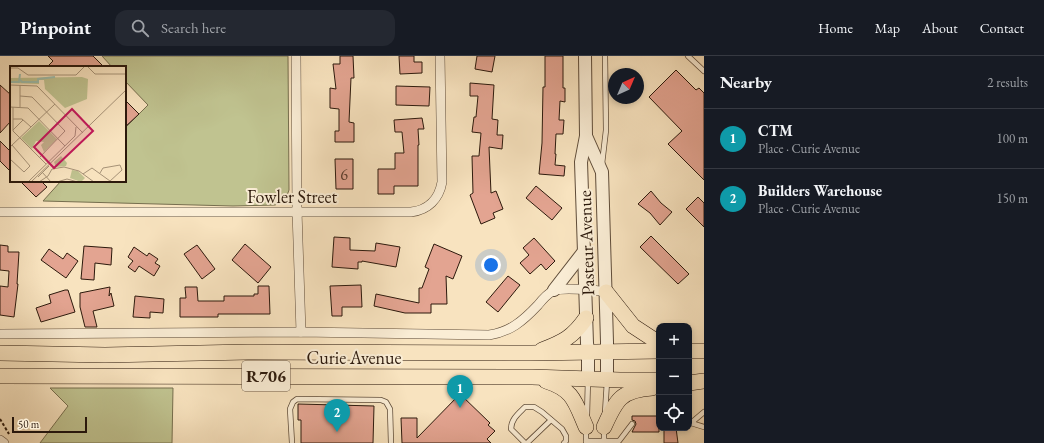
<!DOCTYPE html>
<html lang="en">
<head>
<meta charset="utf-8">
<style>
	body { margin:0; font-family:"EB Garamond",serif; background:#242831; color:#f1f3f6 }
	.controls { position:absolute; right:12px; bottom:12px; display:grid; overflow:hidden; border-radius:8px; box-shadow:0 2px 6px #0003 }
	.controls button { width:36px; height:36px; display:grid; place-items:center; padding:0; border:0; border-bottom:1px solid #363941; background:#171b24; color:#f1f3f6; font:20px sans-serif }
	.compass { position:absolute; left:608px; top:12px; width:36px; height:36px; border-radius:50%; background:#171b24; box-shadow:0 2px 6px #0003; rotate:44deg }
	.scale { position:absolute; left:12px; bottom:10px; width:75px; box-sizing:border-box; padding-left:4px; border:2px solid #2c190c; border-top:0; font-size:11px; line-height:14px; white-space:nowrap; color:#2c190c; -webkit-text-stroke:3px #faedd5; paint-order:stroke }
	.you { position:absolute; left:491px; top:209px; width:14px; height:14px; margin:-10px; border:3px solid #fff; border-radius:50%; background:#1a73e8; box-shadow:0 0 0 6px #1a73e833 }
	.badge { display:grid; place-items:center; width:26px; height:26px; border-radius:50%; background:#2563eb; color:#fff; font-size:13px; font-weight:700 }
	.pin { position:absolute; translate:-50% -33px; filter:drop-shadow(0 1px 2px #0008) }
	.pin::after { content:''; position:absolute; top:21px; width:14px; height:12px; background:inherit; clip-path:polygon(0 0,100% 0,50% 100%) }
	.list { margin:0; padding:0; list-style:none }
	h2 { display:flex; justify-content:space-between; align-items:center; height:52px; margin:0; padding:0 16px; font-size:17px }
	h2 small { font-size:13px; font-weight:400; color:#9ea1a6 }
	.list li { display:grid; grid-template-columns:26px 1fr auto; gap:12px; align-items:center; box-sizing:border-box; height:60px; padding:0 16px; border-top:1px solid #363941 }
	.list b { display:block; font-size:15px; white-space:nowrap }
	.list p { margin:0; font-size:13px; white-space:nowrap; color:#9ea1a6 }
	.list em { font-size:13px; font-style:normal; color:#9ea1a6 }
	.icon { flex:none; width:22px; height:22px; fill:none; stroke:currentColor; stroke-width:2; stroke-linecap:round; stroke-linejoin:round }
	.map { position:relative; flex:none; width:704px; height:387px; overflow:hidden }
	header { display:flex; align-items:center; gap:24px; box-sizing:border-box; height:56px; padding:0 20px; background:#171b24; border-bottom:1px solid #363941 }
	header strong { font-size:19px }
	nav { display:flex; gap:22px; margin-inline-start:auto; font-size:14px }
	.search { width:280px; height:36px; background:#242831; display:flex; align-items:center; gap:10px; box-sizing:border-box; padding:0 14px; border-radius:12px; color:#9ea1a6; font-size:15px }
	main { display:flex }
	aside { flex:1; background:#171b24 }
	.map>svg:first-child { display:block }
	.green { fill:#c0c390; stroke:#766e4e }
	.building { fill:#e3a491; stroke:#2c190c }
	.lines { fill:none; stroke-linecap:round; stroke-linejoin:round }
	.service-casing { stroke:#5f4c39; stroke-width:6 }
	.minor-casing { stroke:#5f4c39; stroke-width:10 }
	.tertiary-casing { stroke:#5f4c39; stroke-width:14 }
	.primary-casing { stroke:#2c190c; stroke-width:16 }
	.path { stroke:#2c190c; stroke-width:2; stroke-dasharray:3 2; stroke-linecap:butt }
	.service { stroke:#faedd5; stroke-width:4.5 }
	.minor { stroke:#faedd5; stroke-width:9 }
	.tertiary { stroke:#faedd5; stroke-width:12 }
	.primary { stroke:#f8e3bf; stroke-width:15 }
	.labels { text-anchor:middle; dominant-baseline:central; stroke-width:4; stroke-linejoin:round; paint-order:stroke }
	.number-label { font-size:16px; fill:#5a3c2d }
	.shield { fill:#faedd5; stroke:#6a5948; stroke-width:1 }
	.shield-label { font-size:17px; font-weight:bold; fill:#2c190c }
	.street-label { font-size:18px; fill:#2c190c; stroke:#faedd5 }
	.inset-river { fill:none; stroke:#9ebead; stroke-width:2 }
	.inset-road { fill:none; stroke:#a69277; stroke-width:1 }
	.view { fill:#c2185b; fill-opacity:0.15; stroke:#c2185b; stroke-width:2 }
	.inset-edge { fill:none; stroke:#2c190c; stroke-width:2 }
</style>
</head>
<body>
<header>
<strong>Pinpoint</strong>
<div class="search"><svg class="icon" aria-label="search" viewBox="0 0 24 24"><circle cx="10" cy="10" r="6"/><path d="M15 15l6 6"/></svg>Search here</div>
<nav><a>Home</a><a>Map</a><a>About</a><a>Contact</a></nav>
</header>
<main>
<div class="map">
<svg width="704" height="387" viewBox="0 0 704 387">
	<rect width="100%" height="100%" fill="#f8e3bf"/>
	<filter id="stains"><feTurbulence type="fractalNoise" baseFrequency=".005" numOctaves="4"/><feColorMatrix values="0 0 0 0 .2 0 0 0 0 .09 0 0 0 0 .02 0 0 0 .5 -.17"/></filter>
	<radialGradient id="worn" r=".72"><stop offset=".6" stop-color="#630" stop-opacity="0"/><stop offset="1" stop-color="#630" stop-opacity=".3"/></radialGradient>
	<g class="green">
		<polygon points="102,0 288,0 289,134 285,145 275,149 233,150 43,145 61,125 125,125 125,69 127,70 148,49 125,25 125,11 112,11"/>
		<polygon points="50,332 173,332 172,387 40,387 68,350"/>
	</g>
	<g class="building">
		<polygon points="48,0 93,0 104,11 47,11 53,5"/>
		<polygon points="340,0 353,0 354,22 351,22 349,66 354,67 354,86 335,86 335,75 339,75 339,53 330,52 330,32 336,33 333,8 340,8"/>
		<polygon points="399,0 414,0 414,6 422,6 422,17 400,18"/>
		<polygon points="477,0 495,0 492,16 475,13"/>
		<polygon points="545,0 563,0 563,32 565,32 565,46 560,45 559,64 564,64 563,78 556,78 555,98 556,98 555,109 565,110 564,120 539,118 542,87 543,31 545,31"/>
		<polygon points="676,14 696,34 699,32 704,37 704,124 668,88 682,75 649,41"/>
		<polygon points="470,27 494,29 492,63 498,64 497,79 503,79 502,93 489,91 491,137 496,135 503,153 493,157 495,162 481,168 470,139 473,137 472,100 479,100 481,77 472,76 474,61 476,61 478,40 470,40"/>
		<polygon points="0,29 11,39 11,65 0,77"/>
		<polygon points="396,30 430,31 429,50 396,49"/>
		<polygon points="125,44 139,58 125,71"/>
		<polygon points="422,62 424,73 418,73 419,89 418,89 418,130 394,130 394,138 378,138 378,113 395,113 395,97 404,97 402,76 395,76 394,64"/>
		<polygon points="0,85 11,96 11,116 0,105"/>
		<polygon points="335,103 353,103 353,133 336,133"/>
		<polygon points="20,125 41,125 47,131 36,141"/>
		<polygon points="536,130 562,152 552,164 526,142"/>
		<polygon points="651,135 661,147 672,156 660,169 650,157 638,148"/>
		<polygon points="698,141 704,147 704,171 686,153"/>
		<polygon points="651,180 689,218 678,228 640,191"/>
		<polygon points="334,181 350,182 350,194 375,195 376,187 400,191 396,211 362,205 362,206 358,206 358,213 332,211"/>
		<polygon points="534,182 555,205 546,214 541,208 530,218 520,207 529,199 523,192"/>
		<polygon points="245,188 271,211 258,227 232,204"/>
		<polygon points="434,188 462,200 453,223 446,220 447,248 431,248 431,257 405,257 374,250 376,238 419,247 419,232 422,232 429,213 425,211"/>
		<polygon points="0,189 8,190 8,196 19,196 17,228 18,228 14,261 0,259 0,230 8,231 9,215 0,214"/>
		<polygon points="197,189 215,213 202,223 184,198"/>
		<polygon points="84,190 112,192 111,209 95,207 94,224 81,223"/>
		<polygon points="134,191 147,200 149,197 158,203 155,207 160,210 154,220 139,210 135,216 128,211 133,205 128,201"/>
		<polygon points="49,193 63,203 67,197 78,205 66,222 41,204"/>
		<polygon points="508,220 520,229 498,256 486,246"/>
		<polygon points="361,229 362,251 342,251 342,260 332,260 330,230"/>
		<polygon points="258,230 269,230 270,258 218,258 218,261 180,261 180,242 186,242 185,231 197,231 198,245 224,245 224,240 254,240 254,238 258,238"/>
		<polygon points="110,231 109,240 111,237 114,250 93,255 97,271 85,271 80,251 80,237"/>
		<polygon points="65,234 68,234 75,256 41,266 36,252 51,247 49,239"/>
		<polygon points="135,240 164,243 163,257 150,256 150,262 133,261"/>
		<polygon points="460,338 490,367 488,369 495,375 487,383 491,387 402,387 401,362 417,362 417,382"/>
		<polygon points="298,348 374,350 373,387 301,387 301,364 298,364"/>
		<polygon points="632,360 659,360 659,376 632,376 636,368 635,365 632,364"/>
		<polygon points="664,372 676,372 678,387 664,387"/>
	</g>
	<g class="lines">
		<g class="service-casing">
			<g id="service">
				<polyline points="688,0 704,15"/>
				<polyline points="602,108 606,74 605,0"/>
				<polyline points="605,357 607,325"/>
				<polyline points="587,359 588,324"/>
				<polyline points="691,367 704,356"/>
				<polyline points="691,367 704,371"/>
				<polyline points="586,372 586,387"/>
				<polyline points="604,373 604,387"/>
				<polyline points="586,385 619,385 632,368"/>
				<polyline points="292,387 290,353 293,346 297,343 381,344 386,346 390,353 391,387"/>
				<path d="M525,387L511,373C511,363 519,357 525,351H534L542,356L562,373L566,380V385L564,387"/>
				<polyline points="527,387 551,364"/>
			</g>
		</g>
		<g class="minor-casing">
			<g id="minor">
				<polyline points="296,0 297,155 301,276"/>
				<path d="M0,156H411C428,154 439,143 442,126L440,0"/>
				<path d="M0,278L301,276L489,279C510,276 523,265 538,249C542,244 547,238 553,235C561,231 596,234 606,236"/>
				<polyline points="0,384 4,387"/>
			</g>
		</g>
		<g class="tertiary-casing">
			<g id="tertiary">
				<polyline points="585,0 586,80 581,106 587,287 588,296 588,322"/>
				<polyline points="586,80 602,116 607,286 607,323"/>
				<polyline points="554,234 585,194"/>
			</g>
		</g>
		<g class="primary-casing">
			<g id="primary">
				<polyline points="606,236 633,270 659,287"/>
				<path d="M542,294C563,286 573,281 586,262"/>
				<polyline points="689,295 704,295"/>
				<polyline points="0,297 105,299 248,296 531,297 659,295"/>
				<polyline points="0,320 532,321 620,324 659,324"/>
				<path d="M546,325C574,334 575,346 586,371"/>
				<polyline points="689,327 704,325"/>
				<path d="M604,371C616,344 621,334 652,332"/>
			</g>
		</g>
		<polyline class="path" points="0,363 9,378"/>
		<use href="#service" class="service"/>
		<use href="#minor" class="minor"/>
		<use href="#tertiary" class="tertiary"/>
		<use href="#primary" class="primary"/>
	</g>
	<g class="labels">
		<g class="number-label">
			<text x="344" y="118">6</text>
		</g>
		<rect class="shield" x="242" y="305" width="48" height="30" rx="3"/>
		<g class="shield-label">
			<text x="266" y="320">R706</text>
		</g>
		<g class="street-label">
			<text x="292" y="140">Fowler Street</text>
			<text transform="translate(586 187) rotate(-92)">Pasteur Avenue</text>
			<text x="354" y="301">Curie Avenue</text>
		</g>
	</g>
	<g transform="translate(10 10)">
		<rect width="116" height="116" fill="#f8e3bf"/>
		<path d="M72,11L78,13L77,33L55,42L35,23L34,14H29V18L0,17V12ZM29,55L47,73L34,86L31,79L34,76L26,75L22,83L11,72ZM51,90L57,97L56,100L46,101L44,96ZM62,104L68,105L75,112L71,116L60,112Z" fill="#c0c390"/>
		<path class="inset-river" d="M9,13L12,16H28V13L45,11M0,16H9L10,8"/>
		<path class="inset-road" d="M77,0L85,8H116M0,2H8L18,9H66L75,0M0,19L27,20L73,67M10,30L22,31L55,65L29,92M0,41L18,42L55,80M3,41V65L36,98M10,41V19M3,53H12L21,61M3,64L13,54M0,81L45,38M0,93L14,106L20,100L2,79M32,106L41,116M90,107L93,102L110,99L112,104L99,116M73,108L82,102L100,115M28,111L39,100M18,116L65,70L66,61M21,116L116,24M29,116L38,110L42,103L54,101L69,105L84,116M47,116L57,113L68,116"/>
		<path class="view" d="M62,43L83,65L44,102L24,81Z"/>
		<rect width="116" height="116" class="inset-edge"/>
	</g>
	<rect width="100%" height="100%" filter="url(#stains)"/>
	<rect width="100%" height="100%" fill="url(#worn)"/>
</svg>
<div class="controls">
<button>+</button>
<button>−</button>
<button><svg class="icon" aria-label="locate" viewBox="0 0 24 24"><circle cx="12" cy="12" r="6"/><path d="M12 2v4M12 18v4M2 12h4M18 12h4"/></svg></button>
</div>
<svg class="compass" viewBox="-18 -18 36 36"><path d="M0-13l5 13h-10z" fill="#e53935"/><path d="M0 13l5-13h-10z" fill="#9ea1a6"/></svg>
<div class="scale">50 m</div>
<div class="you"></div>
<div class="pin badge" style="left:460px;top:352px;background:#0f9aa8">1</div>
<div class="pin badge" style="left:337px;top:376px;background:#0f9aa8">2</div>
</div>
<aside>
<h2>Nearby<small>2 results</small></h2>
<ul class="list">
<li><span class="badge" style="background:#0f9aa8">1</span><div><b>CTM</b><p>Place · Curie Avenue</p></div><em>100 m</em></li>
<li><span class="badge" style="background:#0f9aa8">2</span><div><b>Builders Warehouse</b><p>Place · Curie Avenue</p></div><em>150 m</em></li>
</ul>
</aside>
</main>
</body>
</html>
